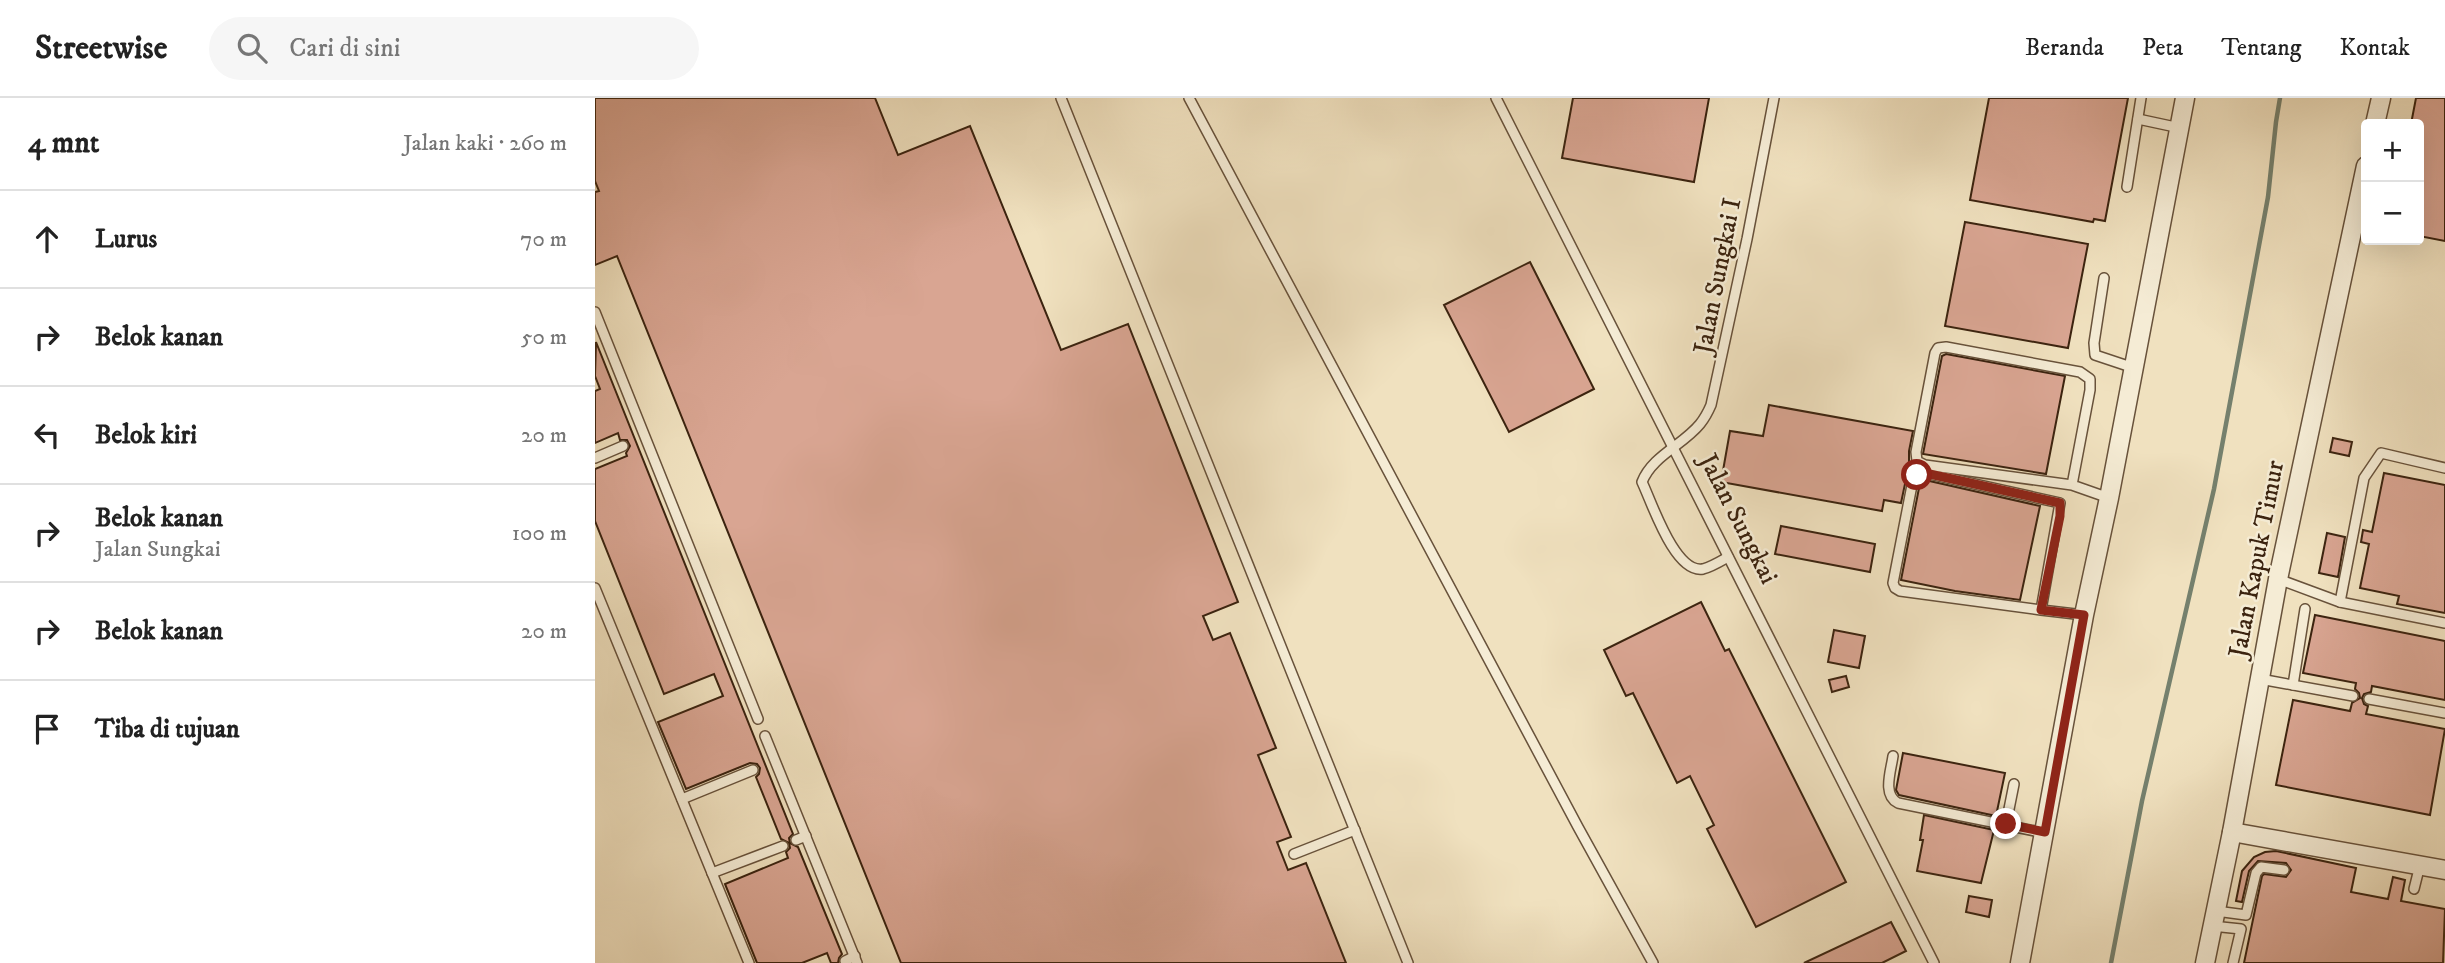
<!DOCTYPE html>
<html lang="id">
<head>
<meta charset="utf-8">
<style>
	body { margin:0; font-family:"IM FELL DW Pica",serif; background:#f6f6f6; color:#222 }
	.controls { position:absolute; right:21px; top:21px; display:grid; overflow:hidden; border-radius:7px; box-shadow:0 7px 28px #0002 }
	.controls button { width:63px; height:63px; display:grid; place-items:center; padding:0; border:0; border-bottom:2px solid #e0e0e0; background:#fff; color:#222; font:35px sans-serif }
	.stop { position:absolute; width:21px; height:21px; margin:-16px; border:5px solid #8f2418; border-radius:50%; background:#fff }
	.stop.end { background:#8f2418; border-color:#fff; box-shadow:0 2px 7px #0008 }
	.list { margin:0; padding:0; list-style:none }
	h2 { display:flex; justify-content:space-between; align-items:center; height:91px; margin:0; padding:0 28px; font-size:30px }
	h2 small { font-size:23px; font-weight:400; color:#767676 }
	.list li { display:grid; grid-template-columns:46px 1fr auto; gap:21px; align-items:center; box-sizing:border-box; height:98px; padding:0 28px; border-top:2px solid #e0e0e0 }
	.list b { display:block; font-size:26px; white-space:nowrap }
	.list p { margin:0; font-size:23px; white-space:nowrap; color:#767676 }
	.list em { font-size:23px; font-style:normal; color:#767676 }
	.icon { flex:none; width:38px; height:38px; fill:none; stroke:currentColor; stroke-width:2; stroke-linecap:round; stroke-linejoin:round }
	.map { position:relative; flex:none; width:1850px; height:865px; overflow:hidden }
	header { display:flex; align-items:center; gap:42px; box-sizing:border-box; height:98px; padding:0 35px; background:#fff; border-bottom:2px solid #e0e0e0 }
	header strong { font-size:33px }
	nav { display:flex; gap:38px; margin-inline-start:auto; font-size:24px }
	.search { width:490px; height:63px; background:#f6f6f6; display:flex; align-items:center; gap:18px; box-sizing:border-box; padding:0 24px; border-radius:38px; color:#767676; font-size:26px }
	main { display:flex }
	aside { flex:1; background:#fff }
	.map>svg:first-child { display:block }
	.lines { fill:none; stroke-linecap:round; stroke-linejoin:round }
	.stream { stroke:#75806d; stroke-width:4.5 }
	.building { fill:#d9a592; stroke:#3b230f; stroke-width:2 }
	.lane-casing { stroke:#68523b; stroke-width:12 }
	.street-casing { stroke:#68523b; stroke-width:21 }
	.lane { stroke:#f5ecd5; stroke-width:9 }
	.street { stroke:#f5ecd5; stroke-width:18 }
	.route { stroke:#8f2418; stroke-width:9 }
	.labels { text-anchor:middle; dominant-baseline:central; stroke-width:5; stroke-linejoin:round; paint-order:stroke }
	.street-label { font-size:26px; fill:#3b230f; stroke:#f5ecd5 }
</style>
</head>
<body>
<header>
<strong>Streetwise</strong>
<div class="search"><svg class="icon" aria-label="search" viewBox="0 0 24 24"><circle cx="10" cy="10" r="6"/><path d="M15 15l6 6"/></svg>Cari di sini</div>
<nav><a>Beranda</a><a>Peta</a><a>Tentang</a><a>Kontak</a></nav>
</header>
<main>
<aside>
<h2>4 mnt<small>Jalan kaki · 260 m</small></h2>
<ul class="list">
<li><svg class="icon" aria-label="ahead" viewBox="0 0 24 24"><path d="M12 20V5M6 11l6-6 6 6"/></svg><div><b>Lurus</b></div><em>70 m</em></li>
<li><svg class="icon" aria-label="right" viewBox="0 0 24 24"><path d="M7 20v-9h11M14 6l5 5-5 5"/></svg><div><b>Belok kanan</b></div><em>50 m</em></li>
<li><svg class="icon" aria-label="left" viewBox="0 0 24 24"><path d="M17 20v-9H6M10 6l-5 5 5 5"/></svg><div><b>Belok kiri</b></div><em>20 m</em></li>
<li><svg class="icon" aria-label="right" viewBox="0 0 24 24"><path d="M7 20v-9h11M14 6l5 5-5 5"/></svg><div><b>Belok kanan</b><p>Jalan Sungkai</p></div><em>100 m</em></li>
<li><svg class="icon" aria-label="right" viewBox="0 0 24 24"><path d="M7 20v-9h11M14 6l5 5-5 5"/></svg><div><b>Belok kanan</b></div><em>20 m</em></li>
<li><svg class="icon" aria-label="arrive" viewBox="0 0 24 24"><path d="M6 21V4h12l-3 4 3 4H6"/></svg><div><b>Tiba di tujuan</b></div></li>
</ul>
</aside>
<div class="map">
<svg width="1850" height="865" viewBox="0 0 1850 865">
	<rect width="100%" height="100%" fill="#f0e1bf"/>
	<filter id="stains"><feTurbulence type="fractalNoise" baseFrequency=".00286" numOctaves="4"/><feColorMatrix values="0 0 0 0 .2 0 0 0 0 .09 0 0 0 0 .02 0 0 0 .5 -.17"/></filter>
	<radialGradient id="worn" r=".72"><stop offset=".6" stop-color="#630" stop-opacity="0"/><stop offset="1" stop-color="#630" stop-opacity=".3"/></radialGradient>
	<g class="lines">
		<polyline class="stream" points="1516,865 1547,703 1619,391 1673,99 1681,24 1685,0"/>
	</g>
	<g class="building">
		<polygon points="0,0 280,0 303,57 375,28 466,252 533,226 643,504 608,518 618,542 635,535 681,650 663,657 696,739 682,744 693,772 711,765 751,865 306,865 22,158 0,167 0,94 4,93 0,83"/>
		<polygon points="978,0 1114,0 1099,84 967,60"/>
		<polygon points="1394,0 1533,0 1510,123 1499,121 1498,124 1375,102"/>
		<polygon points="1821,0 1850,0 1850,143 1824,138 1824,26 1816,26"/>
		<polygon points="1370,124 1493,146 1473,250 1350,228"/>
		<polygon points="935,164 999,291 914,334 849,207"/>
		<polygon points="1,244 198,736 194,740 195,745 203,749 247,856 244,860 243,865 236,865 232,855 207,865 162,865 130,786 193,760 191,754 195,750 194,745 186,741 161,679 164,676 165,670 162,666 155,665 91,691 63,624 128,598 119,576 69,596 0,423 0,371 32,358 31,355 35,348 32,342 25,342 23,335 0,345 0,293 5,291 0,278"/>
		<polygon points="1351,256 1470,278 1451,376 1328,356 1347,258"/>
		<polygon points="1174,307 1318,333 1314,353 1314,375 1311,381 1306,405 1289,402 1287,413 1126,384 1135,333 1168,338"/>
		<polygon points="1738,340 1757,344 1754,358 1735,354"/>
		<polygon points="1789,375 1850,387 1850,515 1802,506 1804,498 1765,490 1774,446 1766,444 1768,432 1777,434"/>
		<polygon points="1330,382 1445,408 1425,502 1360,493 1306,482 1325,385"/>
		<polygon points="1186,428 1280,446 1275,474 1180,456"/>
		<polygon points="1732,435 1750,439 1743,479 1724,475"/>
		<polygon points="1106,504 1130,553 1134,551 1251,784 1161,829 1112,731 1119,727 1095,678 1082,685 1038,595 1031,598 1009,552"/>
		<polygon points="1720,517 1850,543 1850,602 1777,588 1776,594 1769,596 1767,600 1769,606 1773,608 1771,616 1850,631 1835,717 1681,687 1698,602 1755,613 1757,605 1765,600 1764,595 1760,591 1761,585 1708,575"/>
		<polygon points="1239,532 1270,538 1264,570 1233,564"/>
		<polygon points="1251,578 1254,589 1237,594 1234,582"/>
		<polygon points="1308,655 1410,675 1401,718 1304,697 1301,692"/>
		<polygon points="1329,717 1399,732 1386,785 1322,773 1328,742 1325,742"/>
		<polygon points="1681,753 1761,770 1756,794 1793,801 1798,779 1810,782 1806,803 1850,811 1848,865 1649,865 1667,778 1669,776 1691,779 1696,772 1691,765 1663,763 1654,773 1647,804 1641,803 1647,773 1659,759 1670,754"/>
		<polygon points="1374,798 1397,802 1394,819 1371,814"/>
		<polygon points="1296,824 1311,853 1287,865 1209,865"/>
	</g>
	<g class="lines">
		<g class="lane-casing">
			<g id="lane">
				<polyline points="466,0 813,865"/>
				<polyline points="594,0 983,729 1058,865"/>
				<polyline points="901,0 1339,865"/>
				<polyline points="1543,21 1585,30"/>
				<polyline points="1532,89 1546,0"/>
				<polyline points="1509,180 1499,245 1500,257 1539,270"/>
				<polyline points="0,214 163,621"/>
				<polyline points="0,360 28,348"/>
				<polyline points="1477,387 1495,292 1495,281 1485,274 1351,249 1343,250 1340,255 1321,354 1322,363 1330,367 1477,387 1514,400"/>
				<path d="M1133,459C1126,463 1116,469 1108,471C1080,476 1057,405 1047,384C1057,358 1088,347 1105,326C1109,321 1113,314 1116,307L1152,141L1179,0"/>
				<polyline points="1683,481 1745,504 1850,525"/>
				<polyline points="0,490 154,865"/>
				<polyline points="1745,504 1769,380 1786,355 1850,370"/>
				<polyline points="1446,512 1465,405 1330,375 1322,377 1318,382 1298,485 1300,490 1305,493 1446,512 1489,517"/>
				<polyline points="1665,581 1758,598"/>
				<polyline points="1698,587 1710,511"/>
				<polyline points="1774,601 1850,615"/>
				<polyline points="170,638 262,865"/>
				<path d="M1298,658C1296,673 1287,697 1303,705L1450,735"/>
				<polyline points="87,701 158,672"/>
				<polyline points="1411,726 1419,686"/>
				<polyline points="201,742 211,738"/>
				<polyline points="699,756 760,732"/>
				<polyline points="117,775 188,748"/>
				<polyline points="1819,791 1825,767"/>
				<polyline points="1621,813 1651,817 1661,775 1666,769 1689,772"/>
				<polyline points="1617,828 1646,831 1638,865"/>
				<polyline points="250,863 260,858"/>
			</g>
		</g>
		<g class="street-casing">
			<g id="street">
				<polyline points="1780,26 1786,0"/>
				<polyline points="1637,734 1850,772"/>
				<polyline points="1425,865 1489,517 1514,400 1590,0"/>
				<polyline points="1610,865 1637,734 1683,481 1771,68"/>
			</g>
		</g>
		<use href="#lane" class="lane"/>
		<use href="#street" class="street"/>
	</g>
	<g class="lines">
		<polyline class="route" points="1322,377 1330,375 1465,405 1465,418 1446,512 1489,517 1450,734 1411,726"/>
	</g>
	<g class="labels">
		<g class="street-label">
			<text transform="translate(1123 178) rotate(-79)">Jalan Sungkai I</text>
			<text transform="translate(1143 421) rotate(63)">Jalan Sungkai</text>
			<text transform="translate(1662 461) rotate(-79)">Jalan Kapuk Timur</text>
		</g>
	</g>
	<rect width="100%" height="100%" filter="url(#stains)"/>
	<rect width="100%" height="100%" fill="url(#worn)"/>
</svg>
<div class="controls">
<button>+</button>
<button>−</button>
</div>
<div class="stop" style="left:1322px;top:377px"></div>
<div class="stop end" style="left:1411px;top:726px"></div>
</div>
</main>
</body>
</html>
